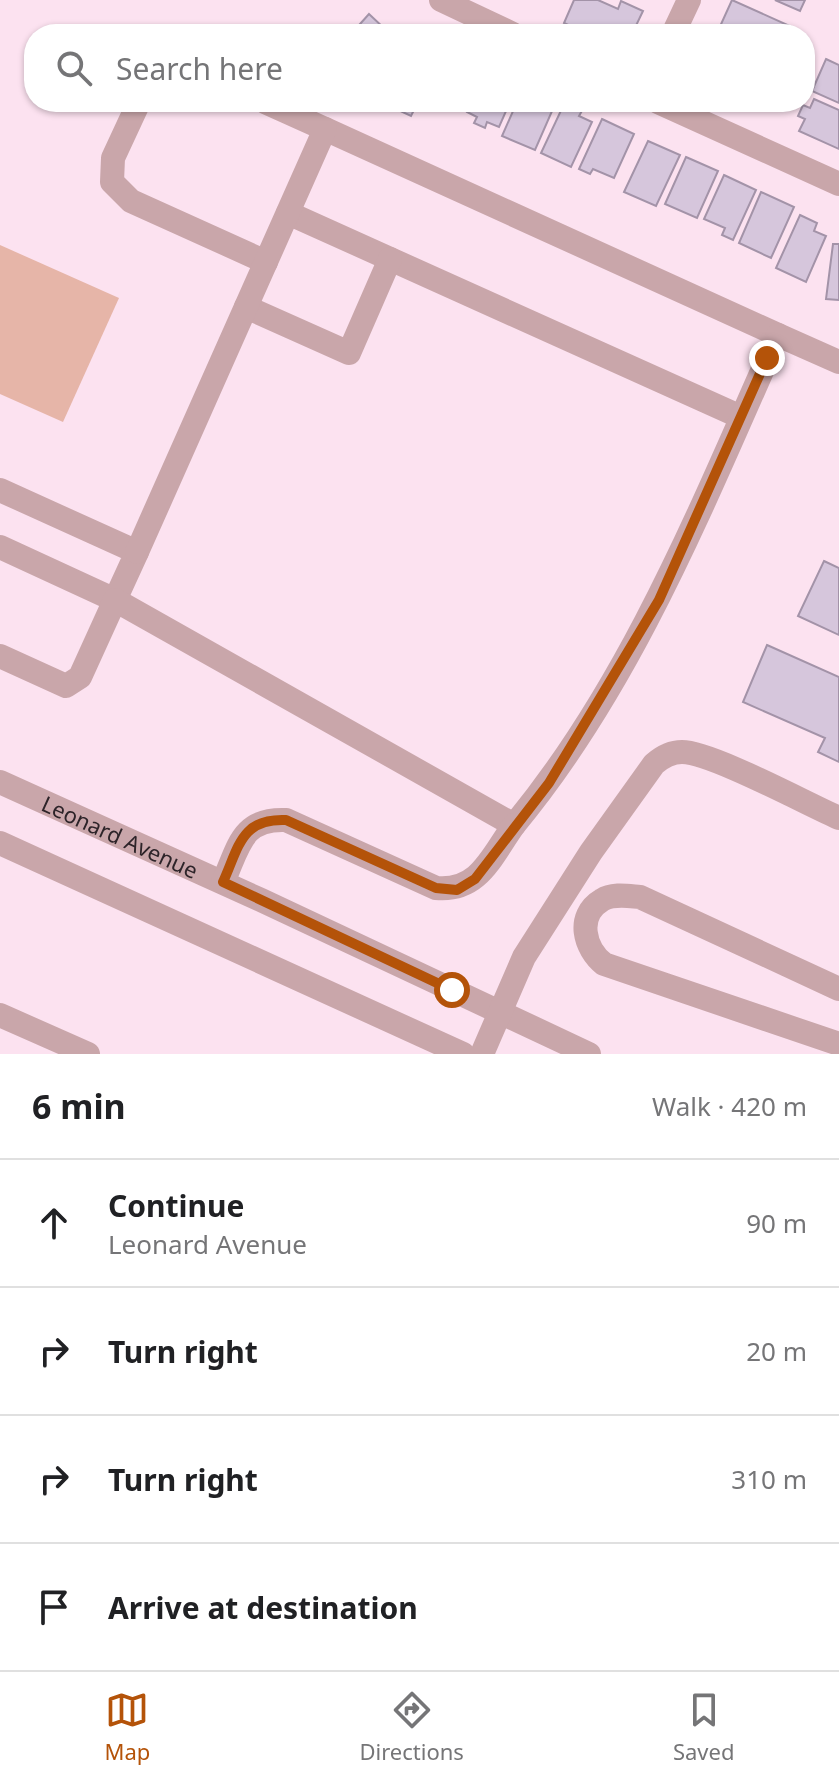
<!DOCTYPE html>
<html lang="en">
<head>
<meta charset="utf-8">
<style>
	body { margin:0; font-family:"Noto Sans",sans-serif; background:#f6f6f6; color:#202124 }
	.stop { position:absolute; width:24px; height:24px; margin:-18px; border:6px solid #b45309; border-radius:50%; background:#fff }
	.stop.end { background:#b45309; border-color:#fff; box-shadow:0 2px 8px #0008 }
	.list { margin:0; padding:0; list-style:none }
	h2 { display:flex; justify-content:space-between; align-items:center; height:104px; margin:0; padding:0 32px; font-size:34px }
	h2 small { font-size:26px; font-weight:400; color:#757577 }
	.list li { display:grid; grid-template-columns:52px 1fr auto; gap:24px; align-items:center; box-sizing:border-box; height:128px; padding:0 32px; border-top:2px solid #e0e0e0 }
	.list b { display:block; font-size:30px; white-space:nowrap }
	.list p { margin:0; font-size:26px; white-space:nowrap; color:#757577 }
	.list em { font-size:26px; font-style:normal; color:#757577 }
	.icon { flex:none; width:44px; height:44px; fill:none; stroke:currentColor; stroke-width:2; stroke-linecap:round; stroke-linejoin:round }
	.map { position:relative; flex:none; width:839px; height:1054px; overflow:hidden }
	.search { position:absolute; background:#fff; box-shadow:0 2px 6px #0004; left:24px; right:24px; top:24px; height:88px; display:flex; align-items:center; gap:20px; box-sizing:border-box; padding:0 28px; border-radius:32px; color:#757577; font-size:30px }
	.sheet { height:616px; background:#fff }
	nav { display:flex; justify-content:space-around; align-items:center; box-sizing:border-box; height:112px; border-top:2px solid #e0e0e0; background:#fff; font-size:22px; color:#757577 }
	nav a { display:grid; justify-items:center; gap:4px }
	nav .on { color:#b45309 }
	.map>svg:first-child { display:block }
	.green { fill:#e6b5a8 }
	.building { fill:#d6c6dc; stroke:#a393a8; stroke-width:2 }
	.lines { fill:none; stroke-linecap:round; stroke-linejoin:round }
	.minor { stroke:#c9a6aa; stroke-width:24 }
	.route { stroke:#b45309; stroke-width:10 }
	.labels { text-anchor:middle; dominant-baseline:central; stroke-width:7; stroke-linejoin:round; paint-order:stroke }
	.street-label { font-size:22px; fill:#2d2429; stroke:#fff }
</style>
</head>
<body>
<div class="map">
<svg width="839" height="1054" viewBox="0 0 839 1054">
	<rect width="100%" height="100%" fill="#fce2f0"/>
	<polygon class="green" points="0,245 119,298 63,422 0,394"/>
	<g class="building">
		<polygon points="574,0 598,0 618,9 621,1 643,11 632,34 587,34 564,23"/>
		<polygon points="732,0 792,27 789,34 717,33"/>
		<polygon points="775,0 805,0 800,11"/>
		<polygon points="369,14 385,29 381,34 351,34"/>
		<polygon points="826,59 839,65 839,103 812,91"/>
		<polygon points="814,99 839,110 839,149 799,131 805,119 798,116 803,105 810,108"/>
		<polygon points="381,102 418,102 411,116"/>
		<polygon points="443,102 464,102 461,110"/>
		<polygon points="471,102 510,102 499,127 487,122 485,128 474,123 477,117 467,112"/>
		<polygon points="517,102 556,102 535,150 502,136"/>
		<polygon points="565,102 583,109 579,116 592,122 571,167 541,153"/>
		<polygon points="738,102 758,102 754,109"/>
		<polygon points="602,119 634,134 614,178 593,169 590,174 579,169"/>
		<polygon points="648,141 680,155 656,206 624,192"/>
		<polygon points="686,157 718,171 697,218 665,204"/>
		<polygon points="724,175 756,190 733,240 722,235 725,228 704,219"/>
		<polygon points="761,192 794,207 771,258 739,243"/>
		<polygon points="800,215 817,223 814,231 826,236 806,282 776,268"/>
		<polygon points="833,244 839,244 839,300 826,299"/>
		<polygon points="824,561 839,568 839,635 798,616"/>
		<polygon points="767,645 839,677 839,762 818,752 825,738 743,702"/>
	</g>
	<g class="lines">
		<g class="minor">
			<polyline points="441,0 513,34"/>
			<polyline points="673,34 689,0"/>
			<polyline points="139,102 113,158 112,182 131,201 266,262"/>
			<polyline points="658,102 839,184"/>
			<polyline points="325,129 778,335"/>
			<polyline points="288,213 741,417"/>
			<polyline points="246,307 349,353 390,259"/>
			<polyline points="0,490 137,552 115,600 0,547"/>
			<polyline points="137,552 325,129 265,102"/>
			<path d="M0,656L66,686L80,677L115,600L514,825C632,683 703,503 778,335L839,362"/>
			<path id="s1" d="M0,782L261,900L589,1054"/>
			<polyline points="0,843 463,1054"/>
			<path d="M223,882C239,847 241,818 286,820L436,888C479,892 491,857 514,825"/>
			<path d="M839,989L640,897C628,896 613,893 602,900C575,916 585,949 604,964L839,1044"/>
			<polyline points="0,1015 88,1054"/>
			<path d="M482,1054L524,957L591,852L654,764C662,757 670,752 682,752C711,752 807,804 839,818"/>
		</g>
	</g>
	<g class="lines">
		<path class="route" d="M452,990L223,882C239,847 241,818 286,820L436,888L457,890L475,879L549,783L659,600L767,358"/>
	</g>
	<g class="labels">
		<g class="street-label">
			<text stroke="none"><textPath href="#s1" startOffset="132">Leonard Avenue</textPath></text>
		</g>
	</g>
</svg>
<div class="stop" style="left:452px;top:990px"></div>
<div class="stop end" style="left:767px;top:358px"></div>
<div class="search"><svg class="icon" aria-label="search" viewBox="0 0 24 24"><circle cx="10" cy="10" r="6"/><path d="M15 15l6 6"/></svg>Search here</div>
</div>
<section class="sheet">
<h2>6 min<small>Walk · 420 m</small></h2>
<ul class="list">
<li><svg class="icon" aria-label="ahead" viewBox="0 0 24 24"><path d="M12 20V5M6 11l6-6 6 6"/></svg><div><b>Continue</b><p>Leonard Avenue</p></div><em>90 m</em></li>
<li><svg class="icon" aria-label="right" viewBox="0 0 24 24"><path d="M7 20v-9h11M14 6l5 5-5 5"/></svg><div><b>Turn right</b></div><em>20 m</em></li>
<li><svg class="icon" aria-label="right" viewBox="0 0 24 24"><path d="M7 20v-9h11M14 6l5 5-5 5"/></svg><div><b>Turn right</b></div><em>310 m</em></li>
<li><svg class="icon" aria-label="arrive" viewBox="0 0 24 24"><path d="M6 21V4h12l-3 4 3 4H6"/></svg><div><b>Arrive at destination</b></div></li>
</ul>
</section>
<nav>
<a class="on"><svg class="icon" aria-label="map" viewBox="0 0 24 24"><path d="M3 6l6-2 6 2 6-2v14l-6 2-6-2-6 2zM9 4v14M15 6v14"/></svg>Map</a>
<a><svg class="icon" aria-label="directions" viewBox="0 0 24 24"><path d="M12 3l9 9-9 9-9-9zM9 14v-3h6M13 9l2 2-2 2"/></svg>Directions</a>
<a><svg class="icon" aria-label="saved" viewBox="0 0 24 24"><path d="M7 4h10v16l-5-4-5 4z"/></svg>Saved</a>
</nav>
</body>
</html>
